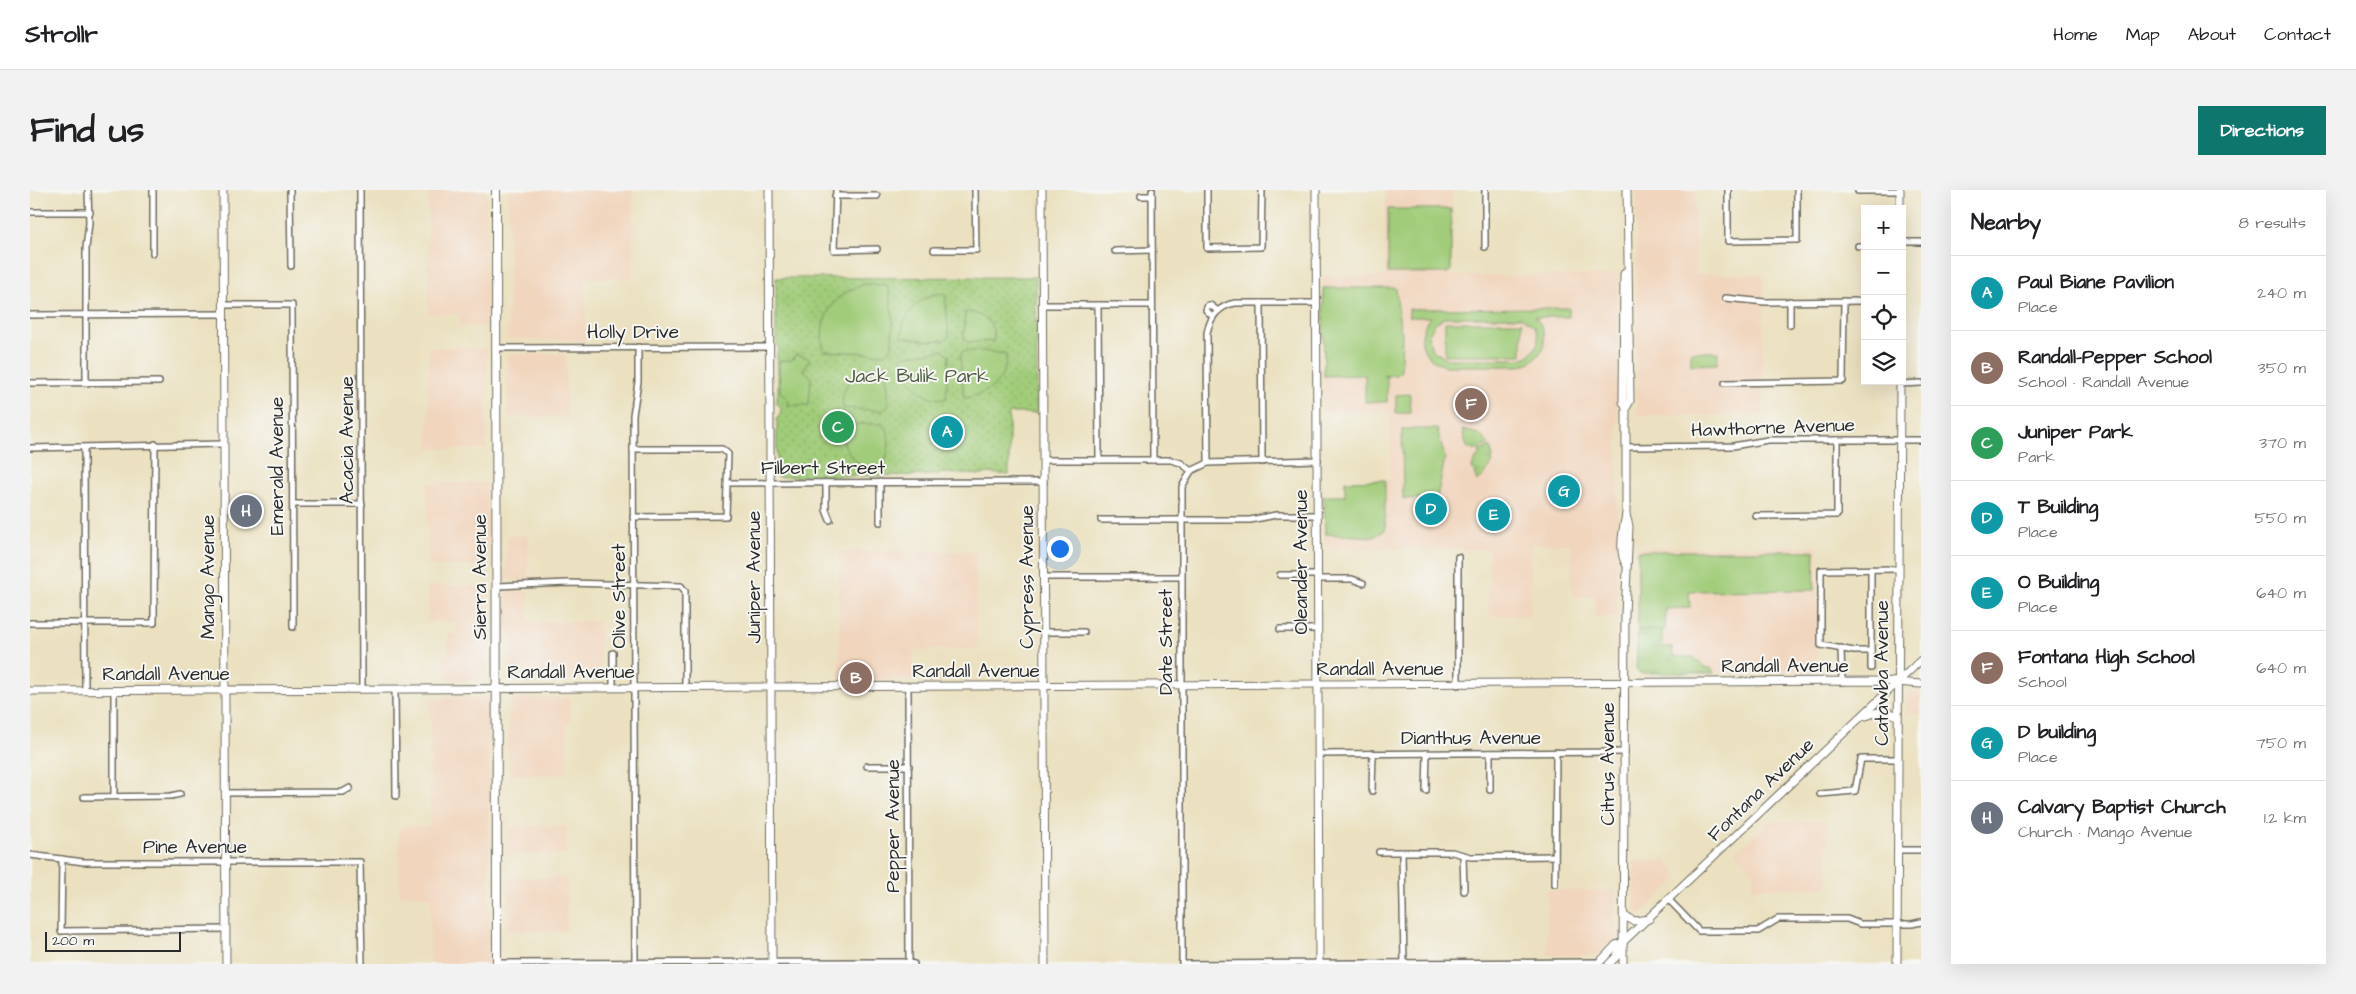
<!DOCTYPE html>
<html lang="en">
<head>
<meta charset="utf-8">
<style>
	body { margin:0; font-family:"Architects Daughter",sans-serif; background:#f2f2f2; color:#202124 }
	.controls { position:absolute; right:15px; top:15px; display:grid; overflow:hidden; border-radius:0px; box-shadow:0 5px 20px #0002 }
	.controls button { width:45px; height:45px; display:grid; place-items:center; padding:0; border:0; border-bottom:1px solid #e0e0e0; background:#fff; color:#202124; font:25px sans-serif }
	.scale { position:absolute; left:15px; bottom:12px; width:136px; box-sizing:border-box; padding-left:5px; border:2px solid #2b2b2b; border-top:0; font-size:14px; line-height:18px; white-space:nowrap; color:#2b2b2b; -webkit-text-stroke:4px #f6f6f2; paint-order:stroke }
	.you { position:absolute; left:1029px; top:358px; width:18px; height:18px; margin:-12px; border:4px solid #fff; border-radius:50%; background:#1a73e8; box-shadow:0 0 0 8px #1a73e833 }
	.badge { display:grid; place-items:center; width:32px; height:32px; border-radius:50%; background:#0f766e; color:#fff; font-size:16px; font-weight:700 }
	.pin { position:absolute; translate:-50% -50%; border:2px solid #fff; box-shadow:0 1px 5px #0006 }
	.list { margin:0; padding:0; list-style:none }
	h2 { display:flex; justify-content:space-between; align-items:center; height:65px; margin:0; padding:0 20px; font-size:21px }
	h2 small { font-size:16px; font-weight:400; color:#757577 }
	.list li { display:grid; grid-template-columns:32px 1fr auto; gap:15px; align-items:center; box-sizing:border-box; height:75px; padding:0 20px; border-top:1px solid #e0e0e0 }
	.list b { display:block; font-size:19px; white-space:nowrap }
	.list p { margin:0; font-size:16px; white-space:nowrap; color:#757577 }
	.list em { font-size:16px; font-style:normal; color:#757577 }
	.icon { flex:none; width:28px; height:28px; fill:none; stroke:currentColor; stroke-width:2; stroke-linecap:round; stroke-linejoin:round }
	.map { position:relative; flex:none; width:1891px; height:774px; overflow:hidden; border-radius:0px }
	header { display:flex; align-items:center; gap:30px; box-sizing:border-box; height:70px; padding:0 25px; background:#fff; border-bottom:1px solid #e0e0e0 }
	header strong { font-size:24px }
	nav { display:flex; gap:28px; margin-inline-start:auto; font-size:18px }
	.intro { display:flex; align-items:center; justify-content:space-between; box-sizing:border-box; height:120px; padding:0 30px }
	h1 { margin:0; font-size:35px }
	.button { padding:12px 22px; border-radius:0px; background:#0f766e; color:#fff; font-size:18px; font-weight:700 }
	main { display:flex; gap:30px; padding:0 30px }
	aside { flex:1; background:#fff; border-radius:0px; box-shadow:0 5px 20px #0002 }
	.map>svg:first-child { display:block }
	.built { fill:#f1d5bd }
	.grass { fill:url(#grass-tufts); stroke:#667c52 }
	.park { fill:url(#park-dots); stroke:#667c52 }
	.pitch { fill:#a1cc79; stroke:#667c52; fill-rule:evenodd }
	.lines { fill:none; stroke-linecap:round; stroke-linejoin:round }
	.street-casing { stroke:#6e6b5f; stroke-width:8 }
	.secondary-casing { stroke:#6e6b5f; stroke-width:9 }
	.primary-casing { stroke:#6e6b5f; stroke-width:10 }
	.street { stroke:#fff; stroke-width:5 }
	.secondary { stroke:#fff; stroke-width:7 }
	.primary { stroke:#fff; stroke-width:8 }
	.labels { text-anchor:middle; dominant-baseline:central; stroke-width:4; stroke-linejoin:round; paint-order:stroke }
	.street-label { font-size:19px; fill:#2b2b2b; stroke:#f6f6f2 }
	.park-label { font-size:19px; fill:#4e5b42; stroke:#f6f6f2 }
</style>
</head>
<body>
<header>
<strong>Strollr</strong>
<nav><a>Home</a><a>Map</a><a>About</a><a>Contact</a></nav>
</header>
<div class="intro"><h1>Find us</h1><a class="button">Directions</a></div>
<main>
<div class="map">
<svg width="1891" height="774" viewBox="0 0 1891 774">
	<defs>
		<pattern id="grass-tufts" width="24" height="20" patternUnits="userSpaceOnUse" patternTransform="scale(1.25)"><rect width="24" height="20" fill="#a1cc79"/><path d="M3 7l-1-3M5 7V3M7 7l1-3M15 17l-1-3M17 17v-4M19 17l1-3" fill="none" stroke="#8baf69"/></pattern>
		<pattern id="park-dots" width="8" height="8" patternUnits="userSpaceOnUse" patternTransform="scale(1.25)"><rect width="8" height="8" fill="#a1cc79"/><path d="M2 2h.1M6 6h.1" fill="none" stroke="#8baf69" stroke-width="1.8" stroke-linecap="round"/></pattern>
	</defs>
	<rect width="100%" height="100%" fill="#f6f6f2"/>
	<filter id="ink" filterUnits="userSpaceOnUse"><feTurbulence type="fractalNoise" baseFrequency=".02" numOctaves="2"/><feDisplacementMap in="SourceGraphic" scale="10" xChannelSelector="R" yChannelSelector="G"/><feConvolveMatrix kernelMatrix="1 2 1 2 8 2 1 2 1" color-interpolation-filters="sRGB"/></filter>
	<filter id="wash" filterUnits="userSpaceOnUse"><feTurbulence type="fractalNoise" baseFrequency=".0096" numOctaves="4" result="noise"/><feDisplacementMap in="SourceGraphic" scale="20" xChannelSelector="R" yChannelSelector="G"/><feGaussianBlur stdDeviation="1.12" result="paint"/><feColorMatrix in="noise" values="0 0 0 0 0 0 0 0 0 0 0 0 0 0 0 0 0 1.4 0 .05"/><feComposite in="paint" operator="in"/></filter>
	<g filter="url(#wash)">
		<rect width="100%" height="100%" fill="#ebe1c0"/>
		<g class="built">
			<polygon points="398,0 456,0 457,136 430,136 429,124 398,124"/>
			<polygon points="478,0 603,0 603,88 555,88 556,151 477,149 479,74"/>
			<polygon points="1355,0 1422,0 1422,86 1583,85 1588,88 1587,427 1565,427 1565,406 1542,407 1541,354 1501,354 1500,426 1459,426 1459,359 1294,359 1294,306 1315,306 1315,291 1360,290 1360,222 1294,223 1293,86 1355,86"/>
			<polygon points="1606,0 1665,0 1665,84 1733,84 1733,225 1607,225"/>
			<polygon points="399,157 457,158 456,259 398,259"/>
			<polygon points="480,164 536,164 536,226 478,227 477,167"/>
			<polygon points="397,293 457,293 458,376 398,376"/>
			<polygon points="477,345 499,345 498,391 476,389"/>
			<polygon points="1787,356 1787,482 1610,483 1606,479 1607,357"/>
			<polygon points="809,361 945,361 947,459 884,460 884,489 809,489"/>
			<polygon points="398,396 457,396 458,485 452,490 414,490 413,467 418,467 418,444 427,444 427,432 398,432"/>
			<polygon points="479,401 499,401 498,432 570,431 570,489 482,489 478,485 477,403"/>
			<polygon points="1877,502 1891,502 1891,524 1876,524"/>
			<polygon points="456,508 458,510 459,599 459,774 395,774 400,773 400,706 369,705 369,637 400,636 400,509"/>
			<polygon points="540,508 540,532 537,533 537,584 479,585 477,552 481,509"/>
			<polygon points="1740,631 1798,631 1797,698 1723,698 1722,680 1706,662"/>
			<polygon points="537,636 537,664 479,664 479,637"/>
			<polygon points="1634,669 1650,686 1610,724 1604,720 1604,671 1632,671"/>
			<polygon points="479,688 537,688 537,741 478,741"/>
			<polygon points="1517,700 1585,701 1585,748 1566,766 1517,765"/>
		</g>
		<g class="grass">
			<polygon points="1432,240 1449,244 1459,254 1444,261 1437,257"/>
			<path d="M1460,257C1466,271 1459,283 1447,291L1442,277L1447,267L1450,265L1449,261Z"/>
			<polygon points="1608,440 1632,440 1632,457 1642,457 1643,466 1664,467 1674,478 1681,478 1684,483 1610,483 1606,479"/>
		</g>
		<path class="park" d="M1006,87L1007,223H979V285L957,283L953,285L910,283L907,285L747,287V228L750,225L751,217L746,213C750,197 747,180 747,163L749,160L746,150V88Z"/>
		<g class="pitch">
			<polygon points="1358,19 1421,19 1421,80 1417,83 1358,83"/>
			<path d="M837,94L858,95L863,129L862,157L855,164L794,161C786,128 805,101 837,94Z"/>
			<polygon points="1293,98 1366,98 1370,138 1372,141 1371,181 1366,185 1353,186 1357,186 1357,212 1335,212 1335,185 1294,186"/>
			<path d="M906,104H915L919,146L915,150L898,151L872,147C872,125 886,110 906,104Z"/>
			<path d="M1539,118V127H1505C1522,145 1515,169 1491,176H1416C1391,170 1385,147 1400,127H1379V119ZM1416,127H1491L1505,137C1512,151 1506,164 1491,169H1417L1402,160L1398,146L1405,133Z"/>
			<path d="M935,122C953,123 965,132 964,151L937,152L934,149Z"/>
			<rect x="1415" y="132" width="77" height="33"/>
			<path d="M914,160L919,166L916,209C890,210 874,190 872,166Z"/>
			<path d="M933,161H954L976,164C977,191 959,205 934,208L930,166Z"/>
			<polygon points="1661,162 1688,162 1687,174 1661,175"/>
			<polygon points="766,164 779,168 779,171 773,179 781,187 779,215 758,215 759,211 750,202 749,171 762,170"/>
			<path d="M853,175L858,197V216L852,221L813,218C809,193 829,176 853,175Z"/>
			<polygon points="1380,204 1380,223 1366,223 1366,205"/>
			<path d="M831,234H852L858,241L859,256L853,281C829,280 812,263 812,238Z"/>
			<polygon points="1372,239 1407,239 1415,268 1407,308 1373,309"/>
			<polygon points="1355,290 1355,340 1344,347 1295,344 1294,306 1315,306 1315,291"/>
			<polygon points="1608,361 1785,361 1784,400 1659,401 1660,418 1636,419 1635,440 1608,440"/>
		</g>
	</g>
	<g filter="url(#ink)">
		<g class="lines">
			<g class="street-casing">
				<g id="street">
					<polyline points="260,0 261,76"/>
					<polyline points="330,0 332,499"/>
					<polyline points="806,0 804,60 847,59"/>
					<polyline points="1122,0 1123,270"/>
					<polyline points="1177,0 1177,58 1231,57 1232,0"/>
					<polyline points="1698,0 1698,51 1767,50 1767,0"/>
					<polyline points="1828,1 1870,1"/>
					<polyline points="805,6 847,6"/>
					<polyline points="1111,6 1122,6"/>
					<polyline points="0,22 60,22"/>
					<polyline points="1872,52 1891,52"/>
					<polyline points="1828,56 1835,56"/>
					<polyline points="1455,57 1455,0"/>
					<polyline points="904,60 946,60 945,0"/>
					<polyline points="1085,61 1122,60"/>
					<polyline points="123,63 123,0"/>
					<polyline points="1695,108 1735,112 1835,111"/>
					<polyline points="1231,113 1232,272"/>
					<polyline points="193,115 262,115 263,437"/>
					<polyline points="1012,115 1122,115"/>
					<polyline points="1068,115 1069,270"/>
					<polyline points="0,125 193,124"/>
					<polyline points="1183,127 1176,120 1178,115 1180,115 1188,121"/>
					<polyline points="1760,135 1760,111"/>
					<polyline points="466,158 740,157"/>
					<polyline points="0,193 129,192"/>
					<polyline points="56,193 56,58 59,33 58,0"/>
					<polyline points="1695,193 1813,191 1814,111"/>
					<polyline points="1870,194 1891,193"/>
					<polyline points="1596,257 1703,256 1738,250 1891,250"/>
					<polyline points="0,258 193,254"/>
					<polyline points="54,258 55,500"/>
					<polyline points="603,259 692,259 698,264 696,326 603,327"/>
					<polyline points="1014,270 1141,270 1151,273 1161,281"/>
					<path d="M1178,273L1177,143C1180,127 1189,116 1205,113H1287"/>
					<polyline points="698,293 1014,292"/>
					<polyline points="796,293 796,320 800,330"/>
					<polyline points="263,314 332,314"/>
					<polyline points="1726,326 1807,325 1807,250"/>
					<polyline points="1071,330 1220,330 1246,325 1287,325"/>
					<polyline points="850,332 850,292"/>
					<polyline points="1250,385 1287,385"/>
					<polyline points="1013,387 1151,387"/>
					<polyline points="1287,389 1322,389 1333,393"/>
					<polyline points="466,396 538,393 651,396 655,401 655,498"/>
					<polyline points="0,433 124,433 125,254"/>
					<polyline points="1250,439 1288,439"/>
					<polyline points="1013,442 1054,442"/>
					<polyline points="1811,458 1812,492"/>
					<polyline points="1841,461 1824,461 1791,455 1791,380 1868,379"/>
					<polyline points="583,463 583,498"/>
					<polyline points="1841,478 1841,379"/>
					<polyline points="1428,495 1428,367"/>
					<polyline points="878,497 879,774"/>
					<polyline points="365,499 366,606"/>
					<polyline points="1288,564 1595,562"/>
					<polyline points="837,576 879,576"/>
					<polyline points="1460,600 1460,563"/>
					<polyline points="1342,601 1343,563"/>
					<polyline points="1396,601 1397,563"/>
					<polyline points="195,603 313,602 320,598"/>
					<polyline points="1790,604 1825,601 1831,569 1867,569"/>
					<polyline points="84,606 84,500"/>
					<polyline points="54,607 141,606 150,604"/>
					<polyline points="1867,660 1891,660"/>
					<polyline points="1349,662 1422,662 1441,667 1525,666"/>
					<polyline points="1372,662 1374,773"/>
					<polyline points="0,665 54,672 330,672 332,774"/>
					<polyline points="1433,665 1434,701"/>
					<polyline points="32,669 31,741 196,739"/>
					<polyline points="1525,694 1526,562"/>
					<polyline points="1640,711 1669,741 1728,741 1748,729 1817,729 1830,734 1882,734 1891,732"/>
					<polyline points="467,773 873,772 884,774"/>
					<polyline points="605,774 603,225 608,192 608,157"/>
					<polyline points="1152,774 1152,297 1161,281 1178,273 1288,270"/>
					<polyline points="1156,774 1569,772"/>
				</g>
			</g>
			<g class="secondary-casing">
				<g id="secondary">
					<polyline points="193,0 196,774"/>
					<polyline points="739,0 742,774"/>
					<polyline points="1012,0 1015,774"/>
					<polyline points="1286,0 1289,774"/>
					<polyline points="1870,19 1870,0"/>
					<polyline points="1596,218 1600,211 1597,0"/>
					<path d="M1596,325C1593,338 1588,363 1596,374"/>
					<polyline points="0,501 1853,491 1891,494"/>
					<polyline points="1836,526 1854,520 1867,526"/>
					<polyline points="1594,726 1604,731 1619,729"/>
					<polyline points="1568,774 1586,755 1593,752 1891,470"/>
					<polyline points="1579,774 1586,767 1592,755"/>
					<polyline points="1593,774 1595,424 1599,336 1596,325 1596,218 1593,212 1594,84 1597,81"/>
					<polyline points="1867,774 1870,191"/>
				</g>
			</g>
			<g class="primary-casing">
				<polyline id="primary" points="466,0 467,774"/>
			</g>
			<use href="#street" class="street"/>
			<use href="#secondary" class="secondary"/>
			<use href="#primary" class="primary"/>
		</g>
	</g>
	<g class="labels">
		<g class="street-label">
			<text x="603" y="142">Holly Drive</text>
			<text transform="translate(1743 238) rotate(-2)">Hawthorne Avenue</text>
			<text transform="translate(317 250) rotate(-90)">Acacia Avenue</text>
			<text transform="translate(247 276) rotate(-90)">Emerald Avenue</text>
			<text x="793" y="278">Filbert Street</text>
			<text transform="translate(1271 372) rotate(-90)">Oleander Avenue</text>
			<text transform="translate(178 387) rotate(-90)">Mango Avenue</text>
			<text transform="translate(450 387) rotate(-90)">Sierra Avenue</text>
			<text transform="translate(724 387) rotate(-90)">Juniper Avenue</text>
			<text transform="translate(997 387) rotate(-90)">Cypress Avenue</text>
			<text transform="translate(589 406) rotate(-90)">Olive Street</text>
			<text transform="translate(1136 452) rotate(-90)">Date Street</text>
			<text x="1755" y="476">Randall Avenue</text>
			<text x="1350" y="479">Randall Avenue</text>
			<text x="946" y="481">Randall Avenue</text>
			<text x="541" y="482">Randall Avenue</text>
			<text transform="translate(1852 483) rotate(-90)">Catawba Avenue</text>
			<text x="136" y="484">Randall Avenue</text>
			<text x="1441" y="548">Dianthus Avenue</text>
			<text transform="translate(1578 574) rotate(-90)">Citrus Avenue</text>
			<text transform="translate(1731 600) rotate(-44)">Fontana Avenue</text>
			<text transform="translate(863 636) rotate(-90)">Pepper Avenue</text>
			<text x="165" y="657">Pine Avenue</text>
		</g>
		<g class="park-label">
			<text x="887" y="186">Jack Bulik Park</text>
		</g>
	</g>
</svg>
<div class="controls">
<button>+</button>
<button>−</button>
<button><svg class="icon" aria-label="locate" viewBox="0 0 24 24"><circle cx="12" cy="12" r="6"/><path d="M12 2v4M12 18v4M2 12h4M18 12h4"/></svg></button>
<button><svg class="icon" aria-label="layers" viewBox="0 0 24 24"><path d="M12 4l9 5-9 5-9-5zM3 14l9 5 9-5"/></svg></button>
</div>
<div class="scale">200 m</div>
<div class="you"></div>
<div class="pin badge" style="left:917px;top:242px;background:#0f9aa8">A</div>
<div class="pin badge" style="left:826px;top:488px;background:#8d6e63">B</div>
<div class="pin badge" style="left:808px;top:237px;background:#2e9e5b">C</div>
<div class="pin badge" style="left:1401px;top:319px;background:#0f9aa8">D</div>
<div class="pin badge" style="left:1464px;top:325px;background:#0f9aa8">E</div>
<div class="pin badge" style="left:1441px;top:214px;background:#8d6e63">F</div>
<div class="pin badge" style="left:1534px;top:301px;background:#0f9aa8">G</div>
<div class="pin badge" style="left:216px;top:321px;background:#6b7280">H</div>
</div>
<aside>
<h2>Nearby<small>8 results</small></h2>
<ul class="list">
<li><span class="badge" style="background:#0f9aa8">A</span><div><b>Paul Biane Pavilion</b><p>Place</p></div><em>240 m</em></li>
<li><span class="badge" style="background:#8d6e63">B</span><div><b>Randall-Pepper School</b><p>School · Randall Avenue</p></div><em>350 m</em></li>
<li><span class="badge" style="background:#2e9e5b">C</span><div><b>Juniper Park</b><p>Park</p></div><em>370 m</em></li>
<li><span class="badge" style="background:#0f9aa8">D</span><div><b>T Building</b><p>Place</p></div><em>550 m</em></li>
<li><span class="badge" style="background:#0f9aa8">E</span><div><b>O Building</b><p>Place</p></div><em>640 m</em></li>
<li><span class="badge" style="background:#8d6e63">F</span><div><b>Fontana High School</b><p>School</p></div><em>640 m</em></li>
<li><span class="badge" style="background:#0f9aa8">G</span><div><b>D building</b><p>Place</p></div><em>750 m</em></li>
<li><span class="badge" style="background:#6b7280">H</span><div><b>Calvary Baptist Church</b><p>Church · Mango Avenue</p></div><em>1.2 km</em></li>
</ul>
</aside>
</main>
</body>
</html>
